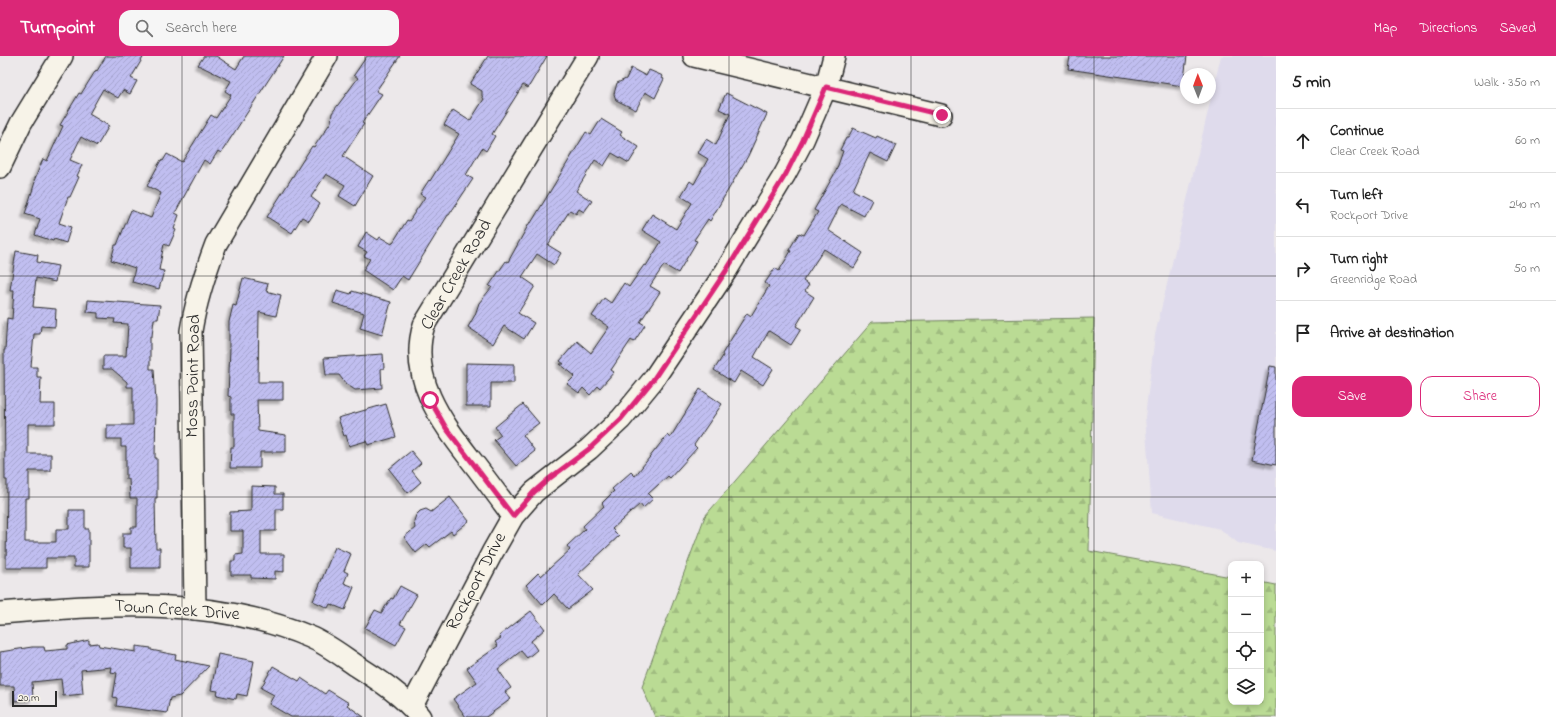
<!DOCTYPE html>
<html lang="en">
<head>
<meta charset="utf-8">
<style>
	body { margin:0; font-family:"Indie Flower",sans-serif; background:#f6f6f6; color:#222 }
	.controls { position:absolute; right:12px; bottom:12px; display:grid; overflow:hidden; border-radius:8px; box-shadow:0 2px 6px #0003 }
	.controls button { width:36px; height:36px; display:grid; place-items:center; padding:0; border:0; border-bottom:1px solid #e0e0e0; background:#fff; color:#222; font:20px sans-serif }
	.compass { position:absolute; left:1180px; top:12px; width:36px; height:36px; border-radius:50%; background:#fff; box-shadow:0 2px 6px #0003; rotate:359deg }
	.scale { position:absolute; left:12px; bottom:10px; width:45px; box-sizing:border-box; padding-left:4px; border:2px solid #2b2b2b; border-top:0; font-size:11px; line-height:14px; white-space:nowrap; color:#2b2b2b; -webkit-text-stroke:3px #f7f3e8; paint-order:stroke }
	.stop { position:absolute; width:12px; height:12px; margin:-9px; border:3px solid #db2777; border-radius:50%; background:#fff }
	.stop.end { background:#db2777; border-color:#fff; box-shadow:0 1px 4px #0008 }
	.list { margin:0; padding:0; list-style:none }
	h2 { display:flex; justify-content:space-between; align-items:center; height:52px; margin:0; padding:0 16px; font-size:17px }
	h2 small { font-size:13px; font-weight:400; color:#767676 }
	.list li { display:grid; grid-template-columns:26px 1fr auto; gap:12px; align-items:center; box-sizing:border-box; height:64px; padding:0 16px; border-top:1px solid #e0e0e0 }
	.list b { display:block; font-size:15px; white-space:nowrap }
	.list p { margin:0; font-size:13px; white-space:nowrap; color:#767676 }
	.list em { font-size:13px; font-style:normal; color:#767676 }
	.actions { display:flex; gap:8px; padding:12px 16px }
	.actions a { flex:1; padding:9px 0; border:1px solid #db2777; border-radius:12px; text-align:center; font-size:14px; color:#db2777 }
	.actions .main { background:#db2777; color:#fff }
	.icon { flex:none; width:22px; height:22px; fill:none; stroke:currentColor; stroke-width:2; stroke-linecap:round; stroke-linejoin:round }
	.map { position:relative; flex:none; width:1276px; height:661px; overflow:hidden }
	header { display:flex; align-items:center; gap:24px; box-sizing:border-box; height:56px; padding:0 20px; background:#db2777; color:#fff }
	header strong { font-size:19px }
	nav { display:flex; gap:22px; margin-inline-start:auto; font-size:14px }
	.search { width:280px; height:36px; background:#f6f6f6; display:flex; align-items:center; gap:10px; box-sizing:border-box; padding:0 14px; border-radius:12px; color:#767676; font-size:15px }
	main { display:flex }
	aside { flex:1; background:#fff }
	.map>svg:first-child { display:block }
	.built { fill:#dfdbec }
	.forest { fill:url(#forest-firs); stroke:#728360 }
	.building { fill:url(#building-hatch); stroke:#2b2b2b; filter:url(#shadow) }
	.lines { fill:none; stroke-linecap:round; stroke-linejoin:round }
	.minor-casing { stroke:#2b2b2b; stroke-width:24 }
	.minor { stroke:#f7f3e8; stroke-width:21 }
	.route { stroke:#db2777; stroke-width:5 }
	.grid { fill:none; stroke:#2b2b2b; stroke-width:1; stroke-opacity:0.55 }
	.labels { text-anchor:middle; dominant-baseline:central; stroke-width:3; stroke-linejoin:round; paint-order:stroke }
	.street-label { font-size:18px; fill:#2b2b2b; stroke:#f7f3e8 }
</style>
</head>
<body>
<header>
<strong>Turnpoint</strong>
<div class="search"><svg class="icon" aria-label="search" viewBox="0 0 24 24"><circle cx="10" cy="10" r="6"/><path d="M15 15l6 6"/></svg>Search here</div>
<nav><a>Map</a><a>Directions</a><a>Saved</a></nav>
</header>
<main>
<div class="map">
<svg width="1276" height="661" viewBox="0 0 1276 661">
	<defs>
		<pattern id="forest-firs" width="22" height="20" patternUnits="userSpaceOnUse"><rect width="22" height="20" fill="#badb94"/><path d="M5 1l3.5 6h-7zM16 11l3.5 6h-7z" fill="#a0bc80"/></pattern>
		<pattern id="building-hatch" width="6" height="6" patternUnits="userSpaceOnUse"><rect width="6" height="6" fill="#c0bef0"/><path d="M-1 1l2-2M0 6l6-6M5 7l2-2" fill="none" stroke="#a5a3ce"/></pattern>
		<filter id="shadow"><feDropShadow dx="-3.5" dy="3.5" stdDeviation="1" flood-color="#0004"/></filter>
	</defs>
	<rect width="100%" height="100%" fill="#ece8ea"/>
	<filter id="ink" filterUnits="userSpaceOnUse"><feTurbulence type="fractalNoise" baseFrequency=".025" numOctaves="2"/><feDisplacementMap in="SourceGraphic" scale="8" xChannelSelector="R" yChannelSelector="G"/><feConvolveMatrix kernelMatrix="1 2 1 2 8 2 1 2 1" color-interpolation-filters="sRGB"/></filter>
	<g filter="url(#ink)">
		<polygon class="built" points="1221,0 1276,0 1276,495 1238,487 1220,473 1152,457 1145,361 1155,279"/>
		<polygon class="forest" points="1094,262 1089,495 1231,521 1231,646 1261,646 1261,526 1276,529 1276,661 655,661 642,631 705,460 872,266"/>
		<g class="building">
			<polygon points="106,0 144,0 131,22 137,25 130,38 123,34 118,42 103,33 89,58 109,70 97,90 81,81 70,104 82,109 77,120 79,121 70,141 68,141 59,167 71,171 66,187 54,183 53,185 35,179 40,163 25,158 35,126 34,125 43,103 47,105 63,70 60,69 79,37 81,38 96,14 97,15"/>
			<polygon points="204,0 216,0 236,13 244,0 284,0 221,97 218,95 210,108 204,104 175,157 179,159 174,173 176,174 169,190 164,188 159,214 164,215 159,233 132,226 135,212 111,204 115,189 117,189 131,154 151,162 161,137 147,130 161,104 163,105 167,98 182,106 211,59 216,62 231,39 225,35 231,25 198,9"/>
			<polygon points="367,0 400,0 376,35 382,38 362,67 364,68 343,100 373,120 355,150 339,140 345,129 326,118 311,141 320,148 309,165 302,161 292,177 267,161 312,90 314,91 331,66 332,57 358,22 354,19"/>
			<polygon points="488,0 547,0 528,32 523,29 492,78 495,80 486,95 482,92 466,119 473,123 449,159 448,159 408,224 402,220 393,234 363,214 370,203 364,200 367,196 358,191 366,176 378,184 380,181 392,188 407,164 409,165 425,141 420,138 429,124 430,125 459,78 444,69 453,54 470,65 484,43 482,40 482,35 470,28"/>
			<polygon points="1070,0 1187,0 1183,30 1068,13"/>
			<polygon points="631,12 646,20 649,14 663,20 662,22 664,23 655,42 645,36 636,54 616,44 614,38 617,27 626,23"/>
			<polygon points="726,37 767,58 748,100 710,165 708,163 694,184 697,185 678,217 664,209 650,230 660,236 640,266 645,269 634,286 631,284 611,314 614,316 600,332 598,330 590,339 583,332 579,337 567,328 575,320 560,308 564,308 560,305 577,285 591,297 609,271 592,260 604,242 611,247 624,227 629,231 644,209 646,210 661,186 642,174 652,158 676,173 692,147 681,140 690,125 694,128 708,103 698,97 706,83 716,89 730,58 719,53"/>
			<polygon points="601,63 622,76 620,79 639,91 629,107 612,97 604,110 595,104 576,135 592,145 584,156 579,153 576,158 570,154 548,189 561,197 554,209 537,198 522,221 535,230 518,257 534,267 524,283 504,270 493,288 468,271 475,259 479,247 492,231 489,230 506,205 508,206 530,166 531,167 586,76 591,79"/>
			<polygon points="853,72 876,82 877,80 896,89 888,106 870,97 853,134 872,144 864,160 841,148 828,174 863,197 854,212 824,193 803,225 809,229 805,235 814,241 796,270 801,273 791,289 769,275 754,301 773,313 763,329 741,315 734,327 714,314 723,300 722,298 747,257 751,260 769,230 765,227 775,212 779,215 791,195 789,194 799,177 804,179 818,156 814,154 836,115 843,95 840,94 846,82 848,82"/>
			<polygon points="16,195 38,199 37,206 58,210 55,226 36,222 33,251 56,253 55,271 41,270 40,278 34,278 31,311 37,311 37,321 41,321 40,348 55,348 55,368 28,368 28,398 51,398 51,415 29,415 29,442 25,442 25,486 56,486 56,473 69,473 69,454 85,454 85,473 89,473 89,511 74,511 74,502 46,502 46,512 6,512 7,424 5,424 4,294 5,294 7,262 12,263 14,234 10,234"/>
			<polygon points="243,222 268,228 266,235 281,239 276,260 259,256 258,326 283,326 283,344 257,344 258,375 286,379 286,396 260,396 260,412 230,412 231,391 234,391 234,358 231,358 231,341 228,340 230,292 229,292 229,266 233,249 236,250"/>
			<polygon points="337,234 351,238 352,235 391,246 382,279 360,272 364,257 333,247"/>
			<polygon points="88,244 160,249 158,263 154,263 152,280 150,280 150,313 154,313 156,346 155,402 157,402 157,442 155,442 156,492 160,492 160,512 131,512 131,492 123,492 123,477 131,477 131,471 137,471 137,442 130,442 129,423 126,423 126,391 121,391 121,383 107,383 107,369 133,369 133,331 127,331 127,326 112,313 103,313 103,300 126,300 128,268 114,267 115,263 98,262 98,257 87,256"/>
			<polygon points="383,298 384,312 381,313 382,332 355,334 346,328 339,319 326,319 324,302"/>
			<polygon points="466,307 514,308 514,327 491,327 491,350 466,350"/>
			<polygon points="1270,310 1276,311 1276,409 1252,404"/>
			<polygon points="700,333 722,348 694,389 697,392 670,422 668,420 648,438 653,443 643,452 640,448 612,473 619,480 578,518 593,534 568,553 554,538 543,549 526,529 538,517 541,520 570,494 567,490 585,473 583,470 604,450 602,447 614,435 612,433 631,416 635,420 667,379 670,382"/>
			<polygon points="386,348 396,381 368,389 366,385 349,390 346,379 344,380 338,362"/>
			<polygon points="523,348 539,367 523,379 535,395 516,410 494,384 501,379 495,371"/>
			<polygon points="411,395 421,407 412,415 421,426 408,437 389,413"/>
			<polygon points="251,430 275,431 275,438 283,438 283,453 276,453 276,475 261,475 261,498 284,498 284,516 275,515 275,523 251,522 251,519 231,519 231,505 235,505 235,499 243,498 243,475 230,475 230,456 251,455"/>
			<polygon points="450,441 469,465 453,478 451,475 430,491 427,488 416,497 404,481 415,472 414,465 416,459 420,455 426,453 431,456"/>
			<polygon points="335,491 351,498 344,515 348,517 344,527 354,531 345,554 330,548 328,552 313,545"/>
			<polygon points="400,530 417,539 400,568 406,571 396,589 365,572 375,554 382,557 385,551 391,542 393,543"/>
			<polygon points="531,555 545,573 531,585 537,594 527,602 521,595 498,613 511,632 505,636 511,643 486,661 466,661 453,643 477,626 467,612 498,590 495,586 501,582 499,580"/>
			<polygon points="89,584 89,588 98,587 99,590 136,596 136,590 151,592 151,594 176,599 175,603 209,610 180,640 170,642 167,657 116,650 117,642 113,641 117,617 110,616 111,611 81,614 83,638 63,640 61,623 32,626 33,643 15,645 14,630 0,630 0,596 32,591 44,591 45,595 67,593 67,589"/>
			<polygon points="218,598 254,605 247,640 237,638 236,643 217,639 218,635 211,634"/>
			<polygon points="273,610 299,625 301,622 325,638 328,634 349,647 347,649 364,661 291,661 269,648 274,639 261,632"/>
		</g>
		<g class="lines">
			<g class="minor-casing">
				<g id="minor">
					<polyline points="694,0 941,59"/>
					<polyline points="0,111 21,67 62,0"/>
					<path d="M513,460C499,441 485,422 471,404C441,365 408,321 424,269L588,0"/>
					<path d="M195,553L191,275C196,244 205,217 216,188L327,0"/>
					<path d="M0,557C104,549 212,539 310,581C327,588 342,600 357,610C379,624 404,640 420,661"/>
					<polyline points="412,650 492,497 513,460 534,436 589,393 621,363 653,324 726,215 785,118 803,84 826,31 834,0"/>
				</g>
			</g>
			<use href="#minor" class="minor"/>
		</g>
	</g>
	<g class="lines" filter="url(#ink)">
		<polyline class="route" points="430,344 446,372 513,460 534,436 550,422 589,393 621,363 653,324 726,215 786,118 803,84 826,31 942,59"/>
	</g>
	<path class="grid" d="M182,0V661M365,0V661M547,0V661M729,0V661M911,0V661M1094,0V661M0,220H1276M0,441H1276"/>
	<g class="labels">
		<g class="street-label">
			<text transform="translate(457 219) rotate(-60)">Clear Creek Road</text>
			<text transform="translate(194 320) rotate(-89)">Moss Point Road</text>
			<text transform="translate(477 526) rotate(-62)">Rockport Drive</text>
			<text transform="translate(177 555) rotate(4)">Town Creek Drive</text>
		</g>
	</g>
</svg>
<div class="controls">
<button>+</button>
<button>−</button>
<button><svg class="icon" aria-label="locate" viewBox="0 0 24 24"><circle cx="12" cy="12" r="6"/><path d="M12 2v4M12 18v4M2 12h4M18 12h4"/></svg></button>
<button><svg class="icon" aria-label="layers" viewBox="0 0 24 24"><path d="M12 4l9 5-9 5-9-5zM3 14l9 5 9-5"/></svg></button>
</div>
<svg class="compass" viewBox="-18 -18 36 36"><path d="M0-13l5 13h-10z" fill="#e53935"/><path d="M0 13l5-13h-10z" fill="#767676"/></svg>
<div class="scale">20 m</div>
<div class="stop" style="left:430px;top:344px"></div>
<div class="stop end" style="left:942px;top:59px"></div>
</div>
<aside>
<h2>5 min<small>Walk · 350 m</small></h2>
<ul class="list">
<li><svg class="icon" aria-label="ahead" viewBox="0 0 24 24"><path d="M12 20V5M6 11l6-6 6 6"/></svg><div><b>Continue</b><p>Clear Creek Road</p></div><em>60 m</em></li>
<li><svg class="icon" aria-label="left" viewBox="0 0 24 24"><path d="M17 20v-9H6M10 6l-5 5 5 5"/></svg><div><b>Turn left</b><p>Rockport Drive</p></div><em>240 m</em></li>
<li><svg class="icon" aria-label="right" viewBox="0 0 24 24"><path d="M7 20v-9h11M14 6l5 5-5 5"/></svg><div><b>Turn right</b><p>Greenridge Road</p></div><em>50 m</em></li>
<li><svg class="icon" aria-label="arrive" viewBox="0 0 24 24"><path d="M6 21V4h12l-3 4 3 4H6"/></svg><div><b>Arrive at destination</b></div></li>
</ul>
<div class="actions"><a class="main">Save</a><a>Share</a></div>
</aside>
</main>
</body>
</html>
